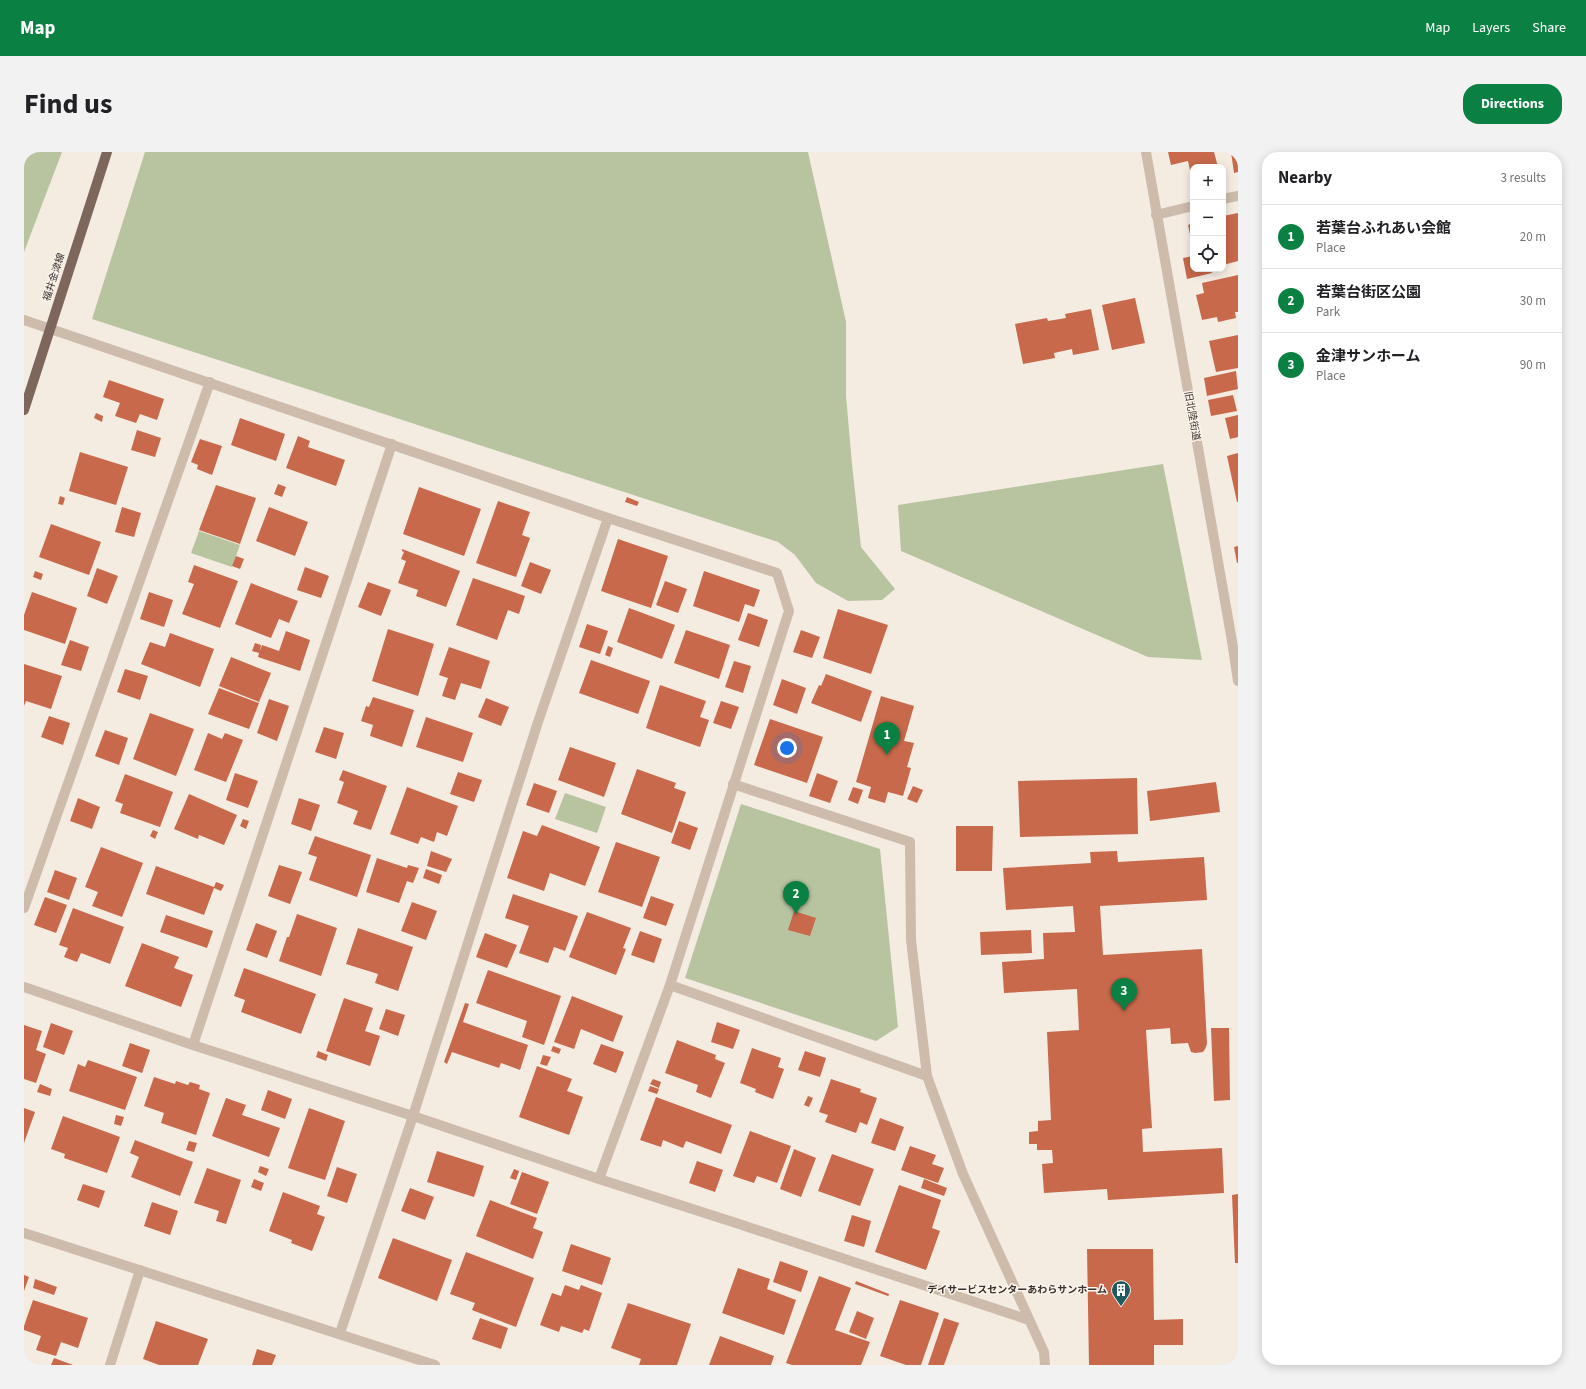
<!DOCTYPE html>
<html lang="en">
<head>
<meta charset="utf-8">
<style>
	body { margin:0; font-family:"Source Sans 3","Noto Sans JP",sans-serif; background:#f2f2f2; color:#202124 }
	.controls { position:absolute; right:12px; top:12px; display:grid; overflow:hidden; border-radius:8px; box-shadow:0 2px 10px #0003 }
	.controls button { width:36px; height:36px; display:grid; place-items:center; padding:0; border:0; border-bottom:1px solid #e0e0e0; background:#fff; color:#202124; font:20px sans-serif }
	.you { position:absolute; left:763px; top:596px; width:14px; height:14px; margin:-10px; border:3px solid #fff; border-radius:50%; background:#1a73e8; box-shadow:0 0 0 6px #1a73e833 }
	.badge { display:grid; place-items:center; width:26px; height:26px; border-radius:50%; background:#0b8043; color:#fff; font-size:13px; font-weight:700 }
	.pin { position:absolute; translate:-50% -33px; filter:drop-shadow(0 1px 2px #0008) }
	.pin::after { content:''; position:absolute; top:21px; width:14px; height:12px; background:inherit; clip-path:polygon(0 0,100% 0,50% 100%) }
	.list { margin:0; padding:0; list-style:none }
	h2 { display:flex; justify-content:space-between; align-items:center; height:52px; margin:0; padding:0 16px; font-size:17px }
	h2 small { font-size:13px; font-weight:400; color:#757577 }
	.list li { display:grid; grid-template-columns:26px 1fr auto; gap:12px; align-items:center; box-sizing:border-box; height:64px; padding:0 16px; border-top:1px solid #e0e0e0 }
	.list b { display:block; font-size:15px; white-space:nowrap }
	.list p { margin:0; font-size:13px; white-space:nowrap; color:#757577 }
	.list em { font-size:13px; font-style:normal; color:#757577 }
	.icon { flex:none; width:22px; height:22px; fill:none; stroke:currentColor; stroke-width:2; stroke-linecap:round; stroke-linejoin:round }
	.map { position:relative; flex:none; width:1214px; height:1213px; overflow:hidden; border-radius:16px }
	header { display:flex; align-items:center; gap:24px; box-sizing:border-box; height:56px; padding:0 20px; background:#0b8043; color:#fff }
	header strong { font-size:19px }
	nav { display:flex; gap:22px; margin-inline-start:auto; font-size:14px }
	.intro { display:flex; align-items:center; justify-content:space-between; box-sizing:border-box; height:96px; padding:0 24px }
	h1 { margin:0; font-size:28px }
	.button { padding:10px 18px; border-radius:16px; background:#0b8043; color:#fff; font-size:14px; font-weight:700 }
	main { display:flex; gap:24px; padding:0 24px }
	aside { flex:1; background:#fff; border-radius:16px; box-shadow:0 2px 10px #0003 }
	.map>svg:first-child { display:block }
	.green { fill:#b8c4a0 }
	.building { fill:#c8694b }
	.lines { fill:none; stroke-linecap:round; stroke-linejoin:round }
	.minor { stroke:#cdbbac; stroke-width:10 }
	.tertiary { stroke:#cdbbac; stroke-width:10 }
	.primary { stroke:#7d675c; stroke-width:10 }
	.labels { text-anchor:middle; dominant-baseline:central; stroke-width:3; stroke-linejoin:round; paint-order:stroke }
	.street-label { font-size:10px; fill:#3b302b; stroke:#fbf5ee }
	.poi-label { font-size:10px; font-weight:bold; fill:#3b302b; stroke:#fbf5ee; text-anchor:end }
</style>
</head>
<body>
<header>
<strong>Map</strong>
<nav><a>Map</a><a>Layers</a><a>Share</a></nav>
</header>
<div class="intro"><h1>Find us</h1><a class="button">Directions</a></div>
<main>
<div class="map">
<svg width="1214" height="1213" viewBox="0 0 1214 1213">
	<rect width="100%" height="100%" fill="#f4ebe1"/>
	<g class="green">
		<polygon points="0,0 38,0 0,100"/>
		<polygon points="121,0 784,0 822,170 822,244 828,312 837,395 871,437 858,448 824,449 792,431 771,403 754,390 68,167"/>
		<polygon points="1139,312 1178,508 1124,505 877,399 874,353"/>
		<polygon points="175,379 216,393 208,415 167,401"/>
		<polygon points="541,641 582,655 573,681 531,667"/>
		<polygon points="717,652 856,697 874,875 852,889 661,826"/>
	</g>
	<g class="building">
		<polygon points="1144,0 1190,0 1194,15 1169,15 1169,22 1167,23 1164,9 1147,13"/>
		<polygon points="1207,0 1214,0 1214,20 1210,21"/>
		<polygon points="1214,61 1214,109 1199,113 1199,64"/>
		<polygon points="1169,71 1169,92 1168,92 1164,73"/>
		<polygon points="1169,104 1169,117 1187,117 1188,121 1163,127 1159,106"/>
		<polygon points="1214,123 1214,160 1211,160 1212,166 1194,170 1193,165 1178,168 1172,143 1180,141 1178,131"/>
		<polygon points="1111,146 1121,191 1088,198 1078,153"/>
		<polygon points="1067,157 1075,198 1049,203 1048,197 1030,201 1031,206 999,212 991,172 1023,166 1024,169 1042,166 1041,162"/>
		<polygon points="1214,183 1214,216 1192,220 1185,189"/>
		<polygon points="1212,219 1214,237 1183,244 1180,226"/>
		<polygon points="85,228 140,247 133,268 116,262 112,271 91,264 96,251 79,245"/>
		<polygon points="1209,243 1213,259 1187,264 1184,248"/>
		<polygon points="72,261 79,264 78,270 70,266"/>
		<polygon points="1214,263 1214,285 1206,287 1201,266"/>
		<polygon points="216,266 261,282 252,309 207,293"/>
		<polygon points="113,278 137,286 131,305 107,298"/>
		<polygon points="274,284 286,289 284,295 321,308 312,334 262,316"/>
		<polygon points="176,287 198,294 188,323 173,317 174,313 167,310"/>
		<polygon points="56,300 104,315 92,353 45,339"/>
		<polygon points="1214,301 1214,350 1213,350 1203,304"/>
		<polygon points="254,332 262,335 258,345 250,342"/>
		<polygon points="192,333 232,346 216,392 175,378"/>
		<polygon points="395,335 457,357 440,404 379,382"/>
		<polygon points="36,344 41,346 39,353 34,352"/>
		<polygon points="603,345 615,350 613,354 601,350"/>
		<polygon points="474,349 506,360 498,383 506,386 492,425 452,411"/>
		<polygon points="98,355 117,361 110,385 91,380"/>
		<polygon points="245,355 284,370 271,404 232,389"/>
		<polygon points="27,372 77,390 65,423 15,405"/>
		<polygon points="594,387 644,404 627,456 577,439"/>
		<polygon points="1214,394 1214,411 1213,411 1210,395"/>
		<polygon points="378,397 436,419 422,455 392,444 394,438 374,431 382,409 377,407 380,400 378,399"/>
		<polygon points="212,404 220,407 216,417 208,414"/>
		<polygon points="506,410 527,418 517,442 497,434"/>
		<polygon points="170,413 214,429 196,476 158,462 170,432 164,430"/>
		<polygon points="281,415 305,424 297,446 273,438"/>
		<polygon points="73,416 94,424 83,452 63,444"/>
		<polygon points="11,419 19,422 17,428 9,425"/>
		<polygon points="680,419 736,438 730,455 721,452 715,470 669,454"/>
		<polygon points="449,426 501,444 495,462 484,458 473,488 432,473"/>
		<polygon points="641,429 663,437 654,461 632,453"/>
		<polygon points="344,430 367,438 357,464 334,455"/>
		<polygon points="227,431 274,449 265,471 255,467 247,486 211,472"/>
		<polygon points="8,440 53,456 41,492 0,478 0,463"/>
		<polygon points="125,440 149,448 140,475 116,467"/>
		<polygon points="605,456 651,473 638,507 593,490"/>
		<polygon points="814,457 864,473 847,522 799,506"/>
		<polygon points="724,461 744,468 735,495 714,488"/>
		<polygon points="563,472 584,479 576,502 555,495"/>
		<polygon points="364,477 410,492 394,544 348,529"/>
		<polygon points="662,478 706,493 695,527 650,511"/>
		<polygon points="777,478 796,485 788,506 769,500"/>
		<polygon points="262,479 286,488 276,519 234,505 235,501 228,499 231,491 237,493 236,499 238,493 255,499"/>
		<polygon points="146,481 190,497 176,535 117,512 126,490 141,495"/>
		<polygon points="46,488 65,495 57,519 37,513"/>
		<polygon points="584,494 589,496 586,505 581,503"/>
		<polygon points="425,495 466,509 457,537 437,531 431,548 418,544 424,526 415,523"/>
		<polygon points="207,505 247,521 235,550 195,534"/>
		<polygon points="567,508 626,529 614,562 555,541"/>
		<polygon points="710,509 727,514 719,541 701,535"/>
		<polygon points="0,512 38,524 27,557 2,549 0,554"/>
		<polygon points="101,517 124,524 116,548 93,540"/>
		<polygon points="802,522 848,539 837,570 787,551 795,533 797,534"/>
		<polygon points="758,527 782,536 773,562 749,553"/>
		<polygon points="636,533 682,549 676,565 685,568 676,595 622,576"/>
		<polygon points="195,536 235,551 225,577 184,562"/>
		<polygon points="857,544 890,554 880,589 890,591 883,615 887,616 879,644 864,640 861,651 844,646 847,635 832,630"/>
		<polygon points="349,545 390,558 378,595 346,584 349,573 337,569 342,554 345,555"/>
		<polygon points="462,546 485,555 477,574 454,565"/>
		<polygon points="245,547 265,554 253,589 233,581"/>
		<polygon points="697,549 715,555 707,577 689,571"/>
		<polygon points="126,561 170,577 152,624 109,607"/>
		<polygon points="25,564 46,571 39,593 17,585"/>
		<polygon points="402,565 449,581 439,610 392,595"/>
		<polygon points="746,567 799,585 783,631 730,613"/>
		<polygon points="300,575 320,581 312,607 291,600"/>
		<polygon points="81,578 104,586 95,613 71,604"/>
		<polygon points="184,581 198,587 201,581 219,588 202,630 170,618"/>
		<polygon points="546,595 592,611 580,645 534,628"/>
		<polygon points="613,617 652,631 650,636 662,640 648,681 597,662"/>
		<polygon points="319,618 363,634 347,678 329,672 334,659 313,651 320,630 315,628"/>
		<polygon points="434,620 458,628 450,650 426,642"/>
		<polygon points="211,621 234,629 224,656 202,648"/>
		<polygon points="793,621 814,629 806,651 785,644"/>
		<polygon points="101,622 149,640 136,675 96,661 99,652 91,649"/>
		<polygon points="1113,626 1114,682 996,685 994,629"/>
		<polygon points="1192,630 1196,660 1126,669 1123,639"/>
		<polygon points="510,631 533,639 525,661 502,653"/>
		<polygon points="889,634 899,638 893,651 883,647"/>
		<polygon points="383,635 434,654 423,684 413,680 410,690 397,685 394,692 366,682"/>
		<polygon points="829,635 839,638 834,652 824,648"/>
		<polygon points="165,642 213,663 200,693 175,683 174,687 150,677"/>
		<polygon points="54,646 76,655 68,677 46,669"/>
		<polygon points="275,646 296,653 287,679 267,672"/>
		<polygon points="219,667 225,669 222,677 216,674"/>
		<polygon points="655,669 674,676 666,698 647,691"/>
		<polygon points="518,673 576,695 561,734 526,721 520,739 483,726 499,679 513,684"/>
		<polygon points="932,674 969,674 968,719 932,719"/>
		<polygon points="129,678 134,680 131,687 126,684"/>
		<polygon points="291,684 347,703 333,745 285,728 293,705 284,702"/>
		<polygon points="592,690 636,705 618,755 574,740"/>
		<polygon points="77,695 119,711 98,765 68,754 74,740 61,735"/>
		<polygon points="407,699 428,707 422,720 403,714"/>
		<polygon points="1093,699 1094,710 1180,705 1183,748 1076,754 1079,803 1178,797 1183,892 1181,897 1179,900 1171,901 1167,900 1164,891 1147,892 1146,876 1122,878 1128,976 1118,977 1119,1000 1198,996 1200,1041 1084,1048 1083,1037 1020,1041 1018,1012 1029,1011 1028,998 1013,998 1013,992 1005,992 1005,980 1014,979 1014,969 1027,968 1023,880 1055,878 1053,837 980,841 978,810 1020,807 1019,781 1051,780 1049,754 982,758 979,716 1067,711 1066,700"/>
		<polygon points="353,706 383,716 384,713 395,716 389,731 383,729 375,751 342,740"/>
		<polygon points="255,713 278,720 266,752 244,744"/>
		<polygon points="132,714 190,735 192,730 200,733 197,739 190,736 180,763 122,742"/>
		<polygon points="402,717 418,723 415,732 399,726"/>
		<polygon points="31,718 53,726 45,748 23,740"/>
		<polygon points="489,742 554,764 541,799 530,795 524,811 495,801 505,774 481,766"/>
		<polygon points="627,744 650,752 642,774 619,766"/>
		<polygon points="21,745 43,753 32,781 10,773"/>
		<polygon points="388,750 413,759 402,788 377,779"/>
		<polygon points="49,756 100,775 86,812 57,801 53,810 40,805 44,796 35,793"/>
		<polygon points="770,759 792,766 786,784 764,778"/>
		<polygon points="563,760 607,776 599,796 602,797 592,823 545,805"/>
		<polygon points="273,762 313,776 297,824 255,809 263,785 265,785"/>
		<polygon points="142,763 189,779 183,796 136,780"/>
		<polygon points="232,771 253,779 243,806 222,798"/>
		<polygon points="334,776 389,795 374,839 351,831 354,822 322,812"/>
		<polygon points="1007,778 1008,801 957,803 956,780"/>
		<polygon points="616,779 638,787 630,811 607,803"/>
		<polygon points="461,781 493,793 483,816 452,805"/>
		<polygon points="118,791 155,805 150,816 169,823 157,855 101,834"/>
		<polygon points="220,816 292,842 277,882 217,860 221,848 210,844"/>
		<polygon points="464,818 537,844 520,893 498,885 503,869 452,851"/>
		<polygon points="548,844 599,864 589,890 557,877 550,897 530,890"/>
		<polygon points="320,846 349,856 341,879 356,884 346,914 302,899"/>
		<polygon points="441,851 445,852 439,870 504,893 496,918 477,911 475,916 428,900 423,912 420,910"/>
		<polygon points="362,857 381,863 374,884 355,877"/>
		<polygon points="693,870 716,878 709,897 687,890"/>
		<polygon points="27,871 49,879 40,903 19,895"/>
		<polygon points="0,873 18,879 12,898 22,902 12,931 0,927"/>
		<polygon points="1187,876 1205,876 1206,948 1190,949"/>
		<polygon points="653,888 692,903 691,907 701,911 687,946 672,940 674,933 641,921"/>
		<polygon points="106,891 126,898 118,921 98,914"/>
		<polygon points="577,892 600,900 592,921 569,912"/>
		<polygon points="529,894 537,897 535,902 527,899"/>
		<polygon points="728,896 757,906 754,915 760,917 749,947 731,940 732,937 716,931"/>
		<polygon points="294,899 304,903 302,909 292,905"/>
		<polygon points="781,899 802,906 796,925 774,918"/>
		<polygon points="519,903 527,905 523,914 516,912"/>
		<polygon points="64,908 113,925 101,958 45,939 54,912 61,915"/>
		<polygon points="513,914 548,927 543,939 559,945 545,983 495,965"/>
		<polygon points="130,925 151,932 152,929 164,933 166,930 176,933 175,937 186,941 172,983 137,971 140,961 120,954"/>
		<polygon points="629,927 637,930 635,936 626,932"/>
		<polygon points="807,927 837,937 836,940 853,946 843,973 836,970 832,981 801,970 804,963 795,960"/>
		<polygon points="16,932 28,937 26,944 13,940"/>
		<polygon points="626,934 635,937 633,942 624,939"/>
		<polygon points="244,938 268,947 261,967 237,958"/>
		<polygon points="784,944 789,946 785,955 780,953"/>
		<polygon points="632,945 708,973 697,1002 662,989 659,996 639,988 637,995 616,988"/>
		<polygon points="202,946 222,953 218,963 256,976 245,1005 188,984"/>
		<polygon points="0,956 11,960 0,991"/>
		<polygon points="285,956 321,969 301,1028 264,1016"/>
		<polygon points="92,963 100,965 97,974 90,972"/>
		<polygon points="39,964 96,985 83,1021 40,1006 41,1002 27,997"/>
		<polygon points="856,966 880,975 871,999 847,991"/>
		<polygon points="726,979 767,994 753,1031 733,1024 730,1031 709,1024"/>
		<polygon points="111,988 169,1010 156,1044 107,1025 115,1005 106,1001"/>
		<polygon points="165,989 173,991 170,1000 162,998"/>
		<polygon points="886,994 912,1003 908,1012 920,1016 914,1031 877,1018"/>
		<polygon points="770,997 792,1006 777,1045 756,1037"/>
		<polygon points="413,999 460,1014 450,1045 403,1030"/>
		<polygon points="808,1002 850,1017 836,1054 794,1039"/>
		<polygon points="673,1009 699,1018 691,1040 665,1031"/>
		<polygon points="236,1014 245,1017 242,1024 234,1020"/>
		<polygon points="313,1015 333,1022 323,1051 303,1044"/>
		<polygon points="183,1016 217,1028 202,1072 192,1069 195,1059 170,1051"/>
		<polygon points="490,1017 495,1019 492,1028 486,1026"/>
		<polygon points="498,1020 525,1030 513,1062 486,1052"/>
		<polygon points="230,1027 240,1031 237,1039 227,1035"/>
		<polygon points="900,1027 923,1036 920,1044 897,1036"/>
		<polygon points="59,1032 81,1039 75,1056 53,1048"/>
		<polygon points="875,1033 917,1048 908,1076 916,1079 902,1118 851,1100"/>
		<polygon points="386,1036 410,1045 401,1068 377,1059"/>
		<polygon points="259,1040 296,1054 293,1062 301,1065 288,1099 267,1091 268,1088 245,1079"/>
		<polygon points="1214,1042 1214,1111 1211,1111 1208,1043"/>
		<polygon points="466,1048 513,1066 509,1076 519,1080 509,1107 452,1084"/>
		<polygon points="128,1050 154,1059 146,1083 120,1074"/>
		<polygon points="828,1063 847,1069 840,1095 820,1089"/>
		<polygon points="369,1086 428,1108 413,1149 354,1126"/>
		<polygon points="547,1092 587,1106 578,1133 538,1119"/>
		<polygon points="1063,1097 1129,1097 1130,1168 1159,1167 1159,1193 1130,1193 1130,1213 1065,1213"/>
		<polygon points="442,1100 510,1126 492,1175 448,1158 451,1151 426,1142"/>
		<polygon points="756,1109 784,1119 777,1140 749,1130"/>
		<polygon points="714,1116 746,1127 743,1137 772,1148 760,1183 698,1161"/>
		<polygon points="0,1123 5,1125 0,1139"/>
		<polygon points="795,1124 827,1136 811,1178 846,1190 837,1213 768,1213 762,1211"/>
		<polygon points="11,1127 33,1135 30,1143 9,1136"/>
		<polygon points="832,1129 865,1142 865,1143 864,1144 831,1132"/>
		<polygon points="541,1133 555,1138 557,1133 578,1141 565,1179 560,1177 558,1181 537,1174 535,1180 516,1173 528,1141 537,1144"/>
		<polygon points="9,1148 64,1166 54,1196 37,1190 32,1204 12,1198 17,1184 0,1178 0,1174"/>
		<polygon points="876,1148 915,1161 897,1213 882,1213 856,1204"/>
		<polygon points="604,1151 667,1172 653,1213 615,1213 617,1207 587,1196"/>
		<polygon points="833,1159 850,1166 842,1187 825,1180"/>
		<polygon points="456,1166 484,1176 477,1197 448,1187"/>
		<polygon points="920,1166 935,1171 920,1213 904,1213"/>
		<polygon points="132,1169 184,1187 174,1213 135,1213 119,1207"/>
		<polygon points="696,1184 750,1204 747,1213 685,1213"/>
		<polygon points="233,1197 252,1203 248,1213 228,1213"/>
		<polygon points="30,1206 49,1213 27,1213"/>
	</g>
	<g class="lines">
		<g class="minor">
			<polyline points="1199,47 1214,44"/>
			<polyline points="1132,63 1169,54"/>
			<polyline points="0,168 584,366 753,421 765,459 646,833 575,1027"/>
			<polyline points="709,632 886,690 887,788 903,924 939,1022 1020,1200 1021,1213"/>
			<polyline points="0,756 186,230"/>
			<polyline points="646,833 903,924"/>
			<polyline points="0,835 169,893 389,964 575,1027 709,1070 1005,1168"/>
			<polyline points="169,893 368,292"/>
			<polyline points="316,1181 389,964 514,570 584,366"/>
			<polyline points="86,1213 116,1118"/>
		</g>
		<g class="tertiary">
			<polyline points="1122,0 1208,489 1214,529"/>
			<polyline points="0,1081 411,1213"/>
		</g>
		<polyline class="primary" points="0,258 83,0"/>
	</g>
	<defs>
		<g id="building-pin" transform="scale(1)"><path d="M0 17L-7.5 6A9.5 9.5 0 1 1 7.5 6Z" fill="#1f5a5e" stroke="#fbf5ee"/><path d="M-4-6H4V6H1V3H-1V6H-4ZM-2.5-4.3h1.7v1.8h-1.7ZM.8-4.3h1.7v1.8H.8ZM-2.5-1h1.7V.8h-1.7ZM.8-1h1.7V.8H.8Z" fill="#fff"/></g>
	</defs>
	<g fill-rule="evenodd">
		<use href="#building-pin" x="1097" y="1138"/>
	</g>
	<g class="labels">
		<g class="street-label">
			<text transform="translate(30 125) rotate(-72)">福井金津線</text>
			<text transform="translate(1168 264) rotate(80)">旧北陸街道</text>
		</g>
		<g class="poi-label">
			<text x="1083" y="1138">デイサービスセンターあわらサンホーム</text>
		</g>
	</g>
</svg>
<div class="controls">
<button>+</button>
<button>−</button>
<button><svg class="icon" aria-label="locate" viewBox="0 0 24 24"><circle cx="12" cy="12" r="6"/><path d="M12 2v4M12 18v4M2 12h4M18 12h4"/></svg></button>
</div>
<div class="you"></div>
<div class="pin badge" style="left:863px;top:603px">1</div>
<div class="pin badge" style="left:772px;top:762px">2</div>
<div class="pin badge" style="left:1100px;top:859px">3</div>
</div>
<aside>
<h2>Nearby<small>3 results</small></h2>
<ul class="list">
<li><span class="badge">1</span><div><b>若葉台ふれあい会館</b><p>Place</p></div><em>20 m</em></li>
<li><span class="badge">2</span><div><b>若葉台街区公園</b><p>Park</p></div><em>30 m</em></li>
<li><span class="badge">3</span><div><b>金津サンホーム</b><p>Place</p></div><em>90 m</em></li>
</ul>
</aside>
</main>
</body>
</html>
